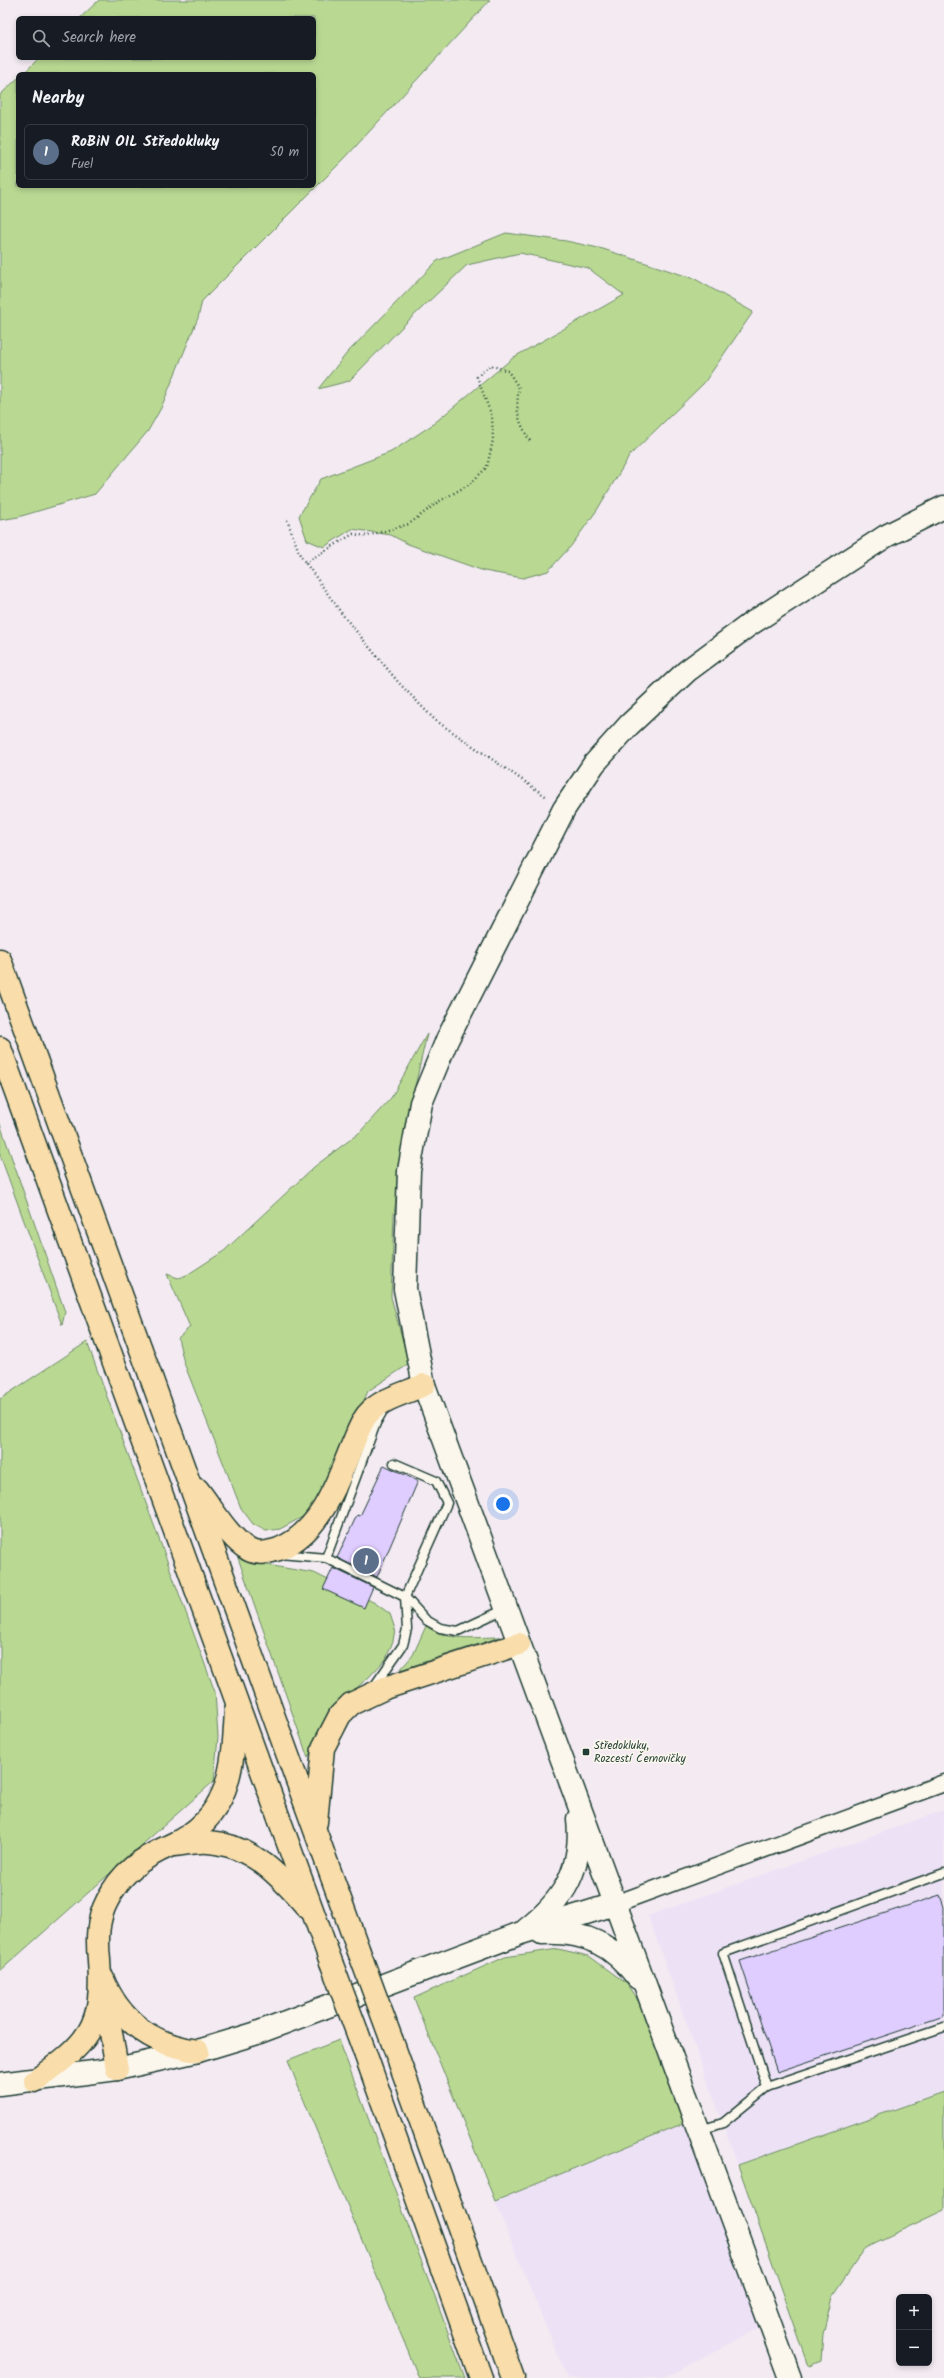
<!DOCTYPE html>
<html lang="en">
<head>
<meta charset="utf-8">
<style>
	body { margin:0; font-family:Kalam,sans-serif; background:#20242c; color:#f1f3f6 }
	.controls { position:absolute; right:12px; bottom:12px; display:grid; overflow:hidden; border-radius:6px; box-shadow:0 2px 6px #0003 }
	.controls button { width:36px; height:36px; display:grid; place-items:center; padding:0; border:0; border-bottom:1px solid #363941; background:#171b24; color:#f1f3f6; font:20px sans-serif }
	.you { position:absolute; left:503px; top:1504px; width:14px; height:14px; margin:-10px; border:3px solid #fff; border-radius:50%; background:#1a73e8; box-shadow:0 0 0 6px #1a73e833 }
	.badge { display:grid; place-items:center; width:26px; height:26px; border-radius:50%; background:#0b8043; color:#fff; font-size:13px; font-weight:700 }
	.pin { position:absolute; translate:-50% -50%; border:2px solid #fff; box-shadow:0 1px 4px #0006 }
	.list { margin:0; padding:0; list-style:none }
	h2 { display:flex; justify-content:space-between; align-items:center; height:52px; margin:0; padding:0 16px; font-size:17px }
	h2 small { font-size:13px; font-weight:400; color:#9ea1a6 }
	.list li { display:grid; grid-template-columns:26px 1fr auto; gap:12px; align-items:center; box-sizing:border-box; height:56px; margin:0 8px 8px; padding:0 8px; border:1px solid #363941; border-radius:6px }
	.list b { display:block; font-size:15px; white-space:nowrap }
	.list p { margin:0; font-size:13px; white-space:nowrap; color:#9ea1a6 }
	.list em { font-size:13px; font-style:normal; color:#9ea1a6 }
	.icon { flex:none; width:22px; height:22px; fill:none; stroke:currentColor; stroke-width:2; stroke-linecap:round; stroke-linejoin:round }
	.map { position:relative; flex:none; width:944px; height:2378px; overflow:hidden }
	.search { position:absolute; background:#171b24; box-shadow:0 2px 6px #0003; left:16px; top:16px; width:300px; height:44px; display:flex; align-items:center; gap:10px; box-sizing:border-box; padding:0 14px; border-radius:6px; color:#9ea1a6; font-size:15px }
	.panel { position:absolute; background:#171b24; box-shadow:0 2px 6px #0003; left:16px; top:72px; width:300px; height:116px; border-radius:6px }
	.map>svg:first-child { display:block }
	.built { fill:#ede1f6 }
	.green { fill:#b9d993; stroke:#6c8b64 }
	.building { fill:#dfcdff; stroke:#1f3d34 }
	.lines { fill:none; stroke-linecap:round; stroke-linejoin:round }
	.lane-casing { stroke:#1f3d34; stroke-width:11 }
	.street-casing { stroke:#1f3d34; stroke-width:19 }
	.secondary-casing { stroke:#1f3d34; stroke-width:25 }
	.highway-casing { stroke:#1f3d34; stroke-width:25 }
	.path { stroke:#1f3d34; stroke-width:2.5; stroke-dasharray:1 3; stroke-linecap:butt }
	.lane { stroke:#fbf7ec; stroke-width:8 }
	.street { stroke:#fbf7ec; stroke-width:16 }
	.secondary { stroke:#fbf7ec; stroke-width:22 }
	.highway { stroke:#f9ddab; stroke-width:22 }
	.highway-bridge-casing { stroke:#1f3d34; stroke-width:25; stroke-linecap:butt }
	.highway-bridge { stroke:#f9ddab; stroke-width:22 }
	.poi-dot { fill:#1f3d34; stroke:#fbf7ec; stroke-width:1.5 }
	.labels { text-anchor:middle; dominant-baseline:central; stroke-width:3; stroke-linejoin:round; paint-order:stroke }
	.poi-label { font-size:11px; fill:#1f3d34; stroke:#fbf7ec; text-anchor:start }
</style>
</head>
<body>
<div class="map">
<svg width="944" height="2378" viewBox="0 0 944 2378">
	<rect width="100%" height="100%" fill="#f3eaf2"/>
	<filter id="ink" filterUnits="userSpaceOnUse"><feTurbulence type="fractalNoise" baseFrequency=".025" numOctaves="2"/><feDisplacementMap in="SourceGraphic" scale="8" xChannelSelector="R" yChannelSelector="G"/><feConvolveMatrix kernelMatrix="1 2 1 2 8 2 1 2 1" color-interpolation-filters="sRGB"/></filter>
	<g filter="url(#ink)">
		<g class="built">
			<polygon points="944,1810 944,2092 738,2165 648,1916"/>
			<polygon points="684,2123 759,2328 663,2378 567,2378 495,2201"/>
		</g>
		<g class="green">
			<polygon points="99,0 490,0 345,158 202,301 198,318 161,408 148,431 95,494 18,517 0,520 0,95 18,78 18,186 314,186 314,74 23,74 39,58 314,58 314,18 80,18"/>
			<polygon points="506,233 566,241 603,249 695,279 753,312 704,383 630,455 597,510 571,546 548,571 523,578 484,571 408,544 391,535 352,529 324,547 307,540 299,516 321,479 391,452 432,425 514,357 624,295 588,268 520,253 467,265 406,323 349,381 318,389 347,353 437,261"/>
			<polygon points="427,1034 407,1121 394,1214 391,1297 409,1364 368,1391 323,1494 306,1515 280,1529 266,1531 253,1524 241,1508 184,1363 178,1338 190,1327 167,1274 178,1278 187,1275 224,1251 314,1167 359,1133 391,1098"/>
			<polygon points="0,1124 65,1312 62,1325 0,1155"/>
			<polygon points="87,1342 215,1692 218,1737 214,1781 0,1971 0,1399"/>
			<polygon points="237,1555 261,1564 314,1573 375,1603 390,1614 395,1629 393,1641 386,1659 369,1677 344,1699 322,1724 308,1758"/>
			<path d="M426,1626C447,1642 475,1637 500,1637L400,1670L413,1655Z"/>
			<polygon points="558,1949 589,1956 626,1983 643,2008 684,2123 495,2201 414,1998 505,1957"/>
			<polygon points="339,2040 465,2378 419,2378 298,2086 288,2060"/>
			<polygon points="944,2092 944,2210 866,2247 832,2297 823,2334 821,2361 809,2366 738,2165"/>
		</g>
		<g class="building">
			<polygon points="384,1465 418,1481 377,1577 337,1558 357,1515 360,1516"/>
			<polygon points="333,1568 373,1587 364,1608 323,1589"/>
			<polygon points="940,1895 944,1907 944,2016 777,2072 740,1961"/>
		</g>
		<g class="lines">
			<g class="lane-casing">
				<g id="lane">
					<polyline points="280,1554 326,1558 405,1597 426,1620 440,1628 458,1631 505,1609"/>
					<polyline points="326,1558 376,1423 383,1411"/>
					<polyline points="375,1685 403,1645 407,1629 405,1597 447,1503 436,1481 394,1463"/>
					<polyline points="767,2087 723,1953 944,1873"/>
					<polyline points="700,2130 723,2123 767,2087 944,2027"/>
				</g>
			</g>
			<g class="street-casing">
				<polyline id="street" points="615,1904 944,1783"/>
			</g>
			<g class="secondary-casing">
				<g id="secondary">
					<path d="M527,1929C565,1899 583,1868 578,1819"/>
					<path d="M542,1933C585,1931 612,1944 638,1978"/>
					<polyline points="0,2084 117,2069 198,2051 254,2034 521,1933 615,1904"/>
					<polyline points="790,2378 424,1385 405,1289 409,1171 421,1103 447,1040 564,809 594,764 629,725 687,671 749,625 886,536 944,507"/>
				</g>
			</g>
			<g class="highway-casing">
				<g id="highway">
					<polyline points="0,960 358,1949"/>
					<polyline points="0,1048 331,1962"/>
					<path d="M198,1490C213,1509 228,1537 249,1550C259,1555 269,1552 279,1549C320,1532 336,1486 351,1448C356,1437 360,1424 367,1415C380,1399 406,1393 424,1385"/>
					<polyline points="316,1822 323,1748 340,1715 351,1704 385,1688 519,1644"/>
					<path d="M174,1845C185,1844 197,1841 208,1842C252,1845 280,1876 307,1907"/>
					<path d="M102,1977C119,2020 151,2045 198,2051"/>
					<polyline points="105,1996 117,2069"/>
					<polyline points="392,2041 513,2378"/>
					<polyline points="365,2053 481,2378"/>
					<path d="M35,2081C88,2042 104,2029 99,1960C97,1940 97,1920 107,1901C121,1872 142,1858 171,1845C231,1818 233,1767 236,1710"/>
				</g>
			</g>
			<g class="path">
				<polyline points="287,520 300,555 342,614 399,683 435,720 547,797"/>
				<path d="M305,563L353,534L367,536L409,524L438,502L470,484L487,467L493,440L492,417L477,377L490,365L508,371L519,388C515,412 518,420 530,441"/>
			</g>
			<use href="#lane" class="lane"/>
			<use href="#street" class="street"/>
			<use href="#secondary" class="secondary"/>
			<use href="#highway" class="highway"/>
			<g class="highway-bridge-casing">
				<g id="highway-bridge">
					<polyline points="358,1949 392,2041"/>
					<polyline points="331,1962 365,2053"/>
				</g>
			</g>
			<use href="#highway-bridge" class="highway-bridge"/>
		</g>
	</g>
	<rect class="poi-dot" x="582" y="1748" width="8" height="8" rx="2"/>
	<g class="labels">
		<g class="poi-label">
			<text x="594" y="1746">Středokluky,<tspan x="594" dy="13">Rozcestí Černovičky</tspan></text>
		</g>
	</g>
</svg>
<div class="controls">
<button>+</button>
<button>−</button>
</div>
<div class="you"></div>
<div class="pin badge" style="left:366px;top:1561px;background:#5c6f8a">1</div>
<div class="search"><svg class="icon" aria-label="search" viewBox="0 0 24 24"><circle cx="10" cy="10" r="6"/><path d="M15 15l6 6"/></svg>Search here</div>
<section class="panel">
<h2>Nearby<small></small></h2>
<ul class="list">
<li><span class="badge" style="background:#5c6f8a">1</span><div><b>RoBiN OIL Středokluky</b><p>Fuel</p></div><em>50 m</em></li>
</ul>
</section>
</div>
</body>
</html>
